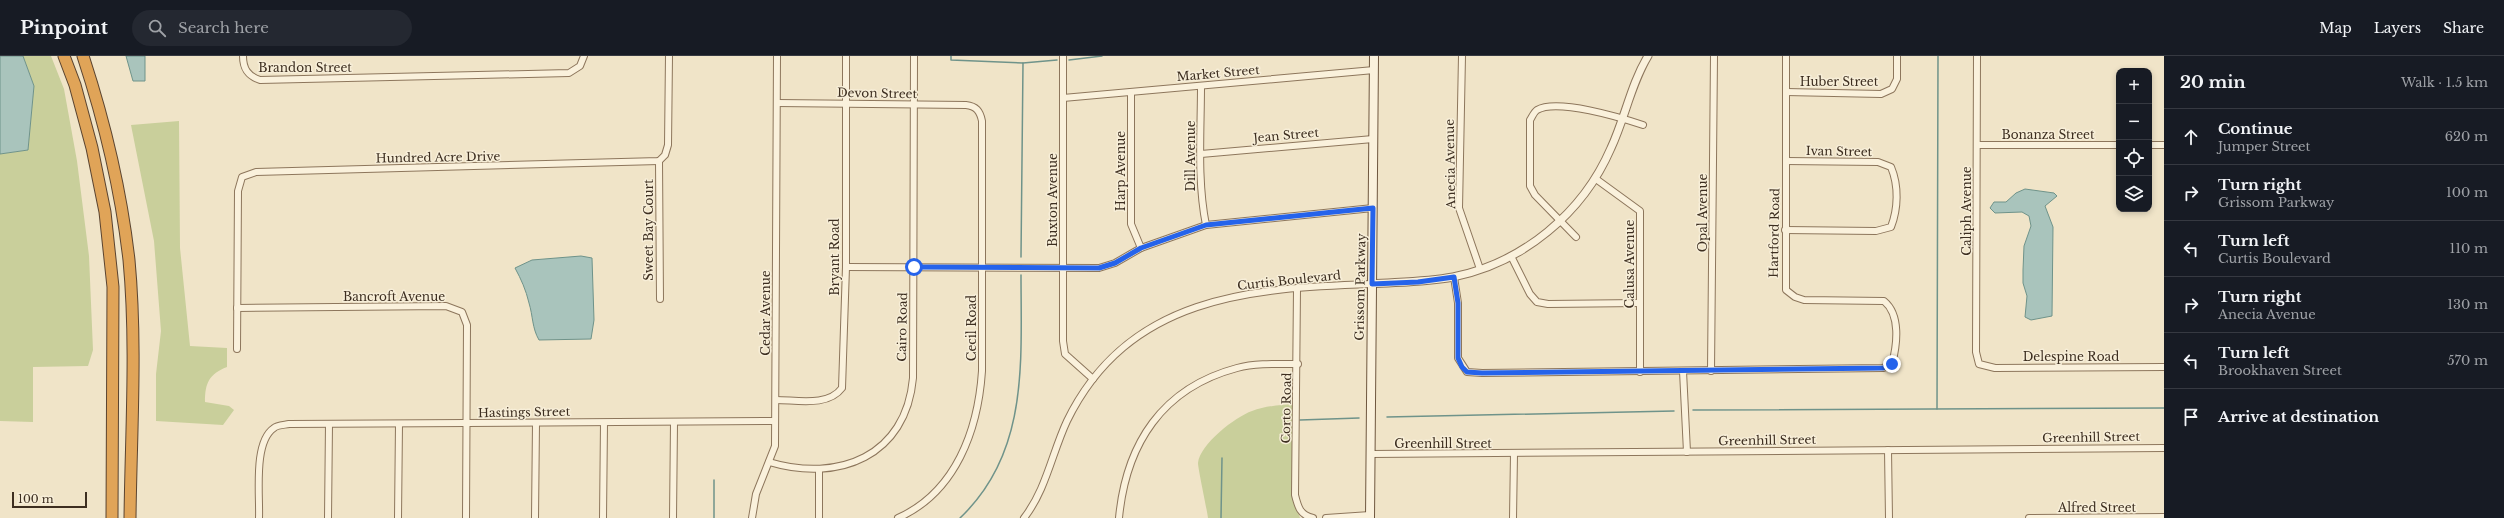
<!DOCTYPE html>
<html lang="en">
<head>
<meta charset="utf-8">
<style>
	body { margin:0; font-family:"Libre Baskerville",serif; background:#242831; color:#f1f3f6 }
	.controls { position:absolute; right:12px; top:12px; display:grid; overflow:hidden; border-radius:8px; box-shadow:0 2px 6px #0003 }
	.controls button { width:36px; height:36px; display:grid; place-items:center; padding:0; border:0; border-bottom:1px solid #363941; background:#171b24; color:#f1f3f6; font:20px sans-serif }
	.scale { position:absolute; left:12px; bottom:10px; width:75px; box-sizing:border-box; padding-left:4px; border:2px solid #3d2e20; border-top:0; font-size:11px; line-height:14px; white-space:nowrap; color:#3d2e20; -webkit-text-stroke:3px #f7eed8; paint-order:stroke }
	.stop { position:absolute; width:12px; height:12px; margin:-9px; border:3px solid #2563eb; border-radius:50%; background:#fff }
	.stop.end { background:#2563eb; border-color:#fff; box-shadow:0 1px 4px #0008 }
	.list { margin:0; padding:0; list-style:none }
	h2 { display:flex; justify-content:space-between; align-items:center; height:52px; margin:0; padding:0 16px; font-size:17px }
	h2 small { font-size:13px; font-weight:400; color:#9ea1a6 }
	.list li { display:grid; grid-template-columns:26px 1fr auto; gap:12px; align-items:center; box-sizing:border-box; height:56px; padding:0 16px; border-top:1px solid #363941 }
	.list b { display:block; font-size:15px; white-space:nowrap }
	.list p { margin:0; font-size:13px; white-space:nowrap; color:#9ea1a6 }
	.list em { font-size:13px; font-style:normal; color:#9ea1a6 }
	.icon { flex:none; width:22px; height:22px; fill:none; stroke:currentColor; stroke-width:2; stroke-linecap:round; stroke-linejoin:round }
	.map { position:relative; flex:none; width:2164px; height:462px; overflow:hidden }
	header { display:flex; align-items:center; gap:24px; box-sizing:border-box; height:56px; padding:0 20px; background:#171b24; border-bottom:1px solid #363941 }
	header strong { font-size:19px }
	nav { display:flex; gap:22px; margin-inline-start:auto; font-size:14px }
	.search { width:280px; height:36px; background:#242831; display:flex; align-items:center; gap:10px; box-sizing:border-box; padding:0 14px; border-radius:22px; color:#9ea1a6; font-size:15px }
	main { display:flex }
	aside { flex:1; background:#171b24 }
	.map>svg:first-child { display:block }
	.green { fill:#c9cf9b }
	.water { fill:#a9c4bc; stroke:#6f938a }
	.lines { fill:none; stroke-linecap:round; stroke-linejoin:round }
	.stream { stroke:#6f938a; stroke-width:1.5 }
	.minor-casing { stroke:#8d765c; stroke-width:8 }
	.tertiary-casing { stroke:#8d765c; stroke-width:9 }
	.secondary-casing { stroke:#6f573f; stroke-width:10 }
	.motorway-casing { stroke:#5b4430; stroke-width:13 }
	.minor { stroke:#faf1dc; stroke-width:6 }
	.tertiary { stroke:#faf1dc; stroke-width:7 }
	.secondary { stroke:#faf1dc; stroke-width:8 }
	.motorway { stroke:#e0a458; stroke-width:11 }
	.route { stroke:#2563eb; stroke-width:5 }
	.labels { text-anchor:middle; dominant-baseline:central; stroke-width:3; stroke-linejoin:round; paint-order:stroke }
	.street-label { font-size:12px; fill:#3d2e20; stroke:#f7eed8 }
</style>
</head>
<body>
<header>
<strong>Pinpoint</strong>
<div class="search"><svg class="icon" aria-label="search" viewBox="0 0 24 24"><circle cx="10" cy="10" r="6"/><path d="M15 15l6 6"/></svg>Search here</div>
<nav><a>Map</a><a>Layers</a><a>Share</a></nav>
</header>
<main>
<div class="map">
<svg width="2164" height="462" viewBox="0 0 2164 462">
	<rect width="100%" height="100%" fill="#f0e4c8"/>
	<g class="green">
		<polygon points="23,0 51,0 64,33 77,105 89,200 93,294 88,310 33,311 33,366 0,365 0,98 28,94 34,30"/>
		<path d="M179,65L180,192L190,290L227,292V311C209,318 205,327 205,346L229,350L234,354L223,369L156,365V318L161,275L154,185L131,69Z"/>
		<path d="M1294,348L1293,439L1300,462H1208C1207,453 1198,413 1198,407C1200,388 1235,361 1252,355C1265,350 1280,349 1294,348Z"/>
	</g>
	<g class="water">
		<polygon points="0,0 23,0 34,30 28,94 0,98"/>
		<polygon points="126,0 145,0 145,25 133,25"/>
		<polygon points="2025,133 2054,137 2057,140 2045,150 2053,171 2052,260 2031,264 2025,261 2027,240 2023,227 2023,214 2024,190 2031,170 2029,160 2022,156 1995,157 1990,152 1994,146 2006,146 2016,137"/>
		<path d="M581,200L592,202L594,264L591,283L539,284C532,272 533,260 529,247C526,234 521,223 515,212L532,204Z"/>
	</g>
	<g class="lines">
		<g class="stream">
			<polyline points="951,0 951,4 1023,7 1021,201"/>
			<polyline points="1069,4 1102,0"/>
			<polyline points="1023,7 1057,4"/>
			<polyline points="1937,353 1938,0"/>
			<polyline points="1693,354 2164,352"/>
			<polyline points="1387,361 1674,355"/>
			<polyline points="1300,364 1359,362"/>
			<polyline points="714,424 714,462"/>
			<path d="M960,462C1029,397 1021,306 1021,219"/>
			<polyline points="1221,462 1222,402"/>
		</g>
		<g class="minor-casing">
			<g id="minor">
				<path d="M243,0C243,13 248,20 260,24L569,17L580,10L584,0"/>
				<polyline points="1063,0 1063,285 1065,298 1093,323"/>
				<polyline points="1462,0 1459,152 1480,213"/>
				<polyline points="1977,0 1976,296 1979,308 1995,312 2164,311"/>
				<path d="M1201,30C1201,76 1197,124 1206,169"/>
				<polyline points="1131,36 1131,168 1141,192"/>
				<polyline points="1786,36 1881,38 1892,33 1897,23 1897,0"/>
				<polyline points="1063,42 1374,14"/>
				<path d="M777,47L966,49C976,50 980,55 982,65V315C978,374 956,436 898,462"/>
				<polyline points="1977,89 2119,89"/>
				<polyline points="2149,89 2164,89"/>
				<polyline points="1201,98 1373,83"/>
				<polyline points="659,105 660,243"/>
				<polyline points="1596,123 1640,155 1640,316"/>
				<path d="M1785,174L1876,175L1891,171C1898,153 1899,130 1891,111L1878,106L1786,105"/>
				<path d="M1576,181L1535,139L1530,130V64C1532,61 1534,56 1537,54C1557,42 1622,62 1643,69"/>
				<polyline points="1511,200 1530,238 1537,246 1548,248 1640,247"/>
				<polyline points="846,211 1099,212 1115,207 1141,192 1206,169 1373,152"/>
				<path d="M1454,221L1458,247V302L1467,316L1482,317L1883,312L1892,308C1897,289 1901,259 1884,245L1804,244L1795,241L1786,234V0"/>
				<path d="M1297,233L1295,439C1298,451 1300,459 1313,462"/>
				<polyline points="237,252 446,250 462,256 467,269 466,462"/>
				<polyline points="237,293 238,135 242,121 256,116 659,105 665,99 668,89 669,0"/>
				<polyline points="1683,315 1687,396"/>
				<polyline points="1711,315 1714,0"/>
				<path d="M776,344C797,344 828,351 842,332L846,211V0"/>
				<polyline points="1888,394 1889,462"/>
				<polyline points="1371,398 2164,392"/>
				<path d="M769,406C839,427 906,400 913,322L914,0"/>
				<polyline points="819,413 819,462"/>
				<path d="M259,462C260,439 253,386 274,372C277,369 284,369 289,368L775,365"/>
				<polyline points="328,462 329,368"/>
				<polyline points="398,462 399,368"/>
				<polyline points="535,462 536,367"/>
				<polyline points="603,462 604,367"/>
				<polyline points="673,462 674,367"/>
				<polyline points="752,462 756,438 775,390 777,0"/>
				<path d="M1024,462C1046,434 1052,397 1067,365C1128,240 1250,232 1372,228"/>
				<path d="M1119,462C1126,388 1162,332 1237,312C1256,307 1278,308 1298,308"/>
				<polyline points="1326,462 1370,459"/>
				<polyline points="1513,462 1514,398"/>
				<polyline points="2029,462 2164,461"/>
			</g>
		</g>
		<g class="tertiary-casing">
			<path id="tertiary" d="M1372,228C1399,226 1426,226 1453,221C1523,207 1583,157 1611,92C1625,62 1631,28 1648,0"/>
		</g>
		<g class="secondary-casing">
			<polyline id="secondary" points="1370,462 1374,0"/>
		</g>
		<g class="motorway-casing">
			<g id="motorway">
				<polyline points="64,0 75,29 92,92 105,156 113,231 112,462"/>
				<path d="M83,0C105,67 121,134 129,204C137,289 131,377 130,462"/>
			</g>
		</g>
		<use href="#minor" class="minor"/>
		<use href="#tertiary" class="tertiary"/>
		<use href="#secondary" class="secondary"/>
		<use href="#motorway" class="motorway"/>
	</g>
	<g class="lines">
		<polyline class="route" points="914,211 1099,212 1115,207 1141,192 1206,169 1373,152 1372,228 1418,226 1454,221 1458,247 1458,302 1462,311 1467,316 1482,317 1883,312 1892,308"/>
	</g>
	<g class="labels">
		<g class="street-label">
			<text x="305" y="11">Brandon Street</text>
			<text transform="translate(1218 17) rotate(-5)">Market Street</text>
			<text x="1839" y="25">Huber Street</text>
			<text transform="translate(877 37) rotate(1)">Devon Street</text>
			<text x="2048" y="78">Bonanza Street</text>
			<text transform="translate(1286 79) rotate(-5)">Jean Street</text>
			<text transform="translate(1839 95) rotate(1)">Ivan Street</text>
			<text transform="translate(1190 100) rotate(-90)">Dill Avenue</text>
			<text transform="translate(438 101) rotate(-1)">Hundred Acre Drive</text>
			<text transform="translate(1450 108) rotate(-91)">Anecia Avenue</text>
			<text transform="translate(1120 115) rotate(-90)">Harp Avenue</text>
			<text transform="translate(1052 144) rotate(-90)">Buxton Avenue</text>
			<text transform="translate(1966 155) rotate(-90)">Caliph Avenue</text>
			<text transform="translate(1702 157) rotate(-90)">Opal Avenue</text>
			<text transform="translate(648 174) rotate(-90)">Sweet Bay Court</text>
			<text transform="translate(1774 177) rotate(-89)">Hartford Road</text>
			<text transform="translate(834 201) rotate(-90)">Bryant Road</text>
			<text transform="translate(1629 208) rotate(-90)">Calusa Avenue</text>
			<text transform="translate(1289 224) rotate(-6)">Curtis Boulevard</text>
			<text transform="translate(1360 231) rotate(-89)">Grissom Parkway</text>
			<text x="394" y="240">Bancroft Avenue</text>
			<text transform="translate(765 257) rotate(-90)">Cedar Avenue</text>
			<text transform="translate(902 271) rotate(-89)">Cairo Road</text>
			<text transform="translate(971 272) rotate(-90)">Cecil Road</text>
			<text x="2071" y="300">Delespine Road</text>
			<text transform="translate(1286 352) rotate(-89)">Corto Road</text>
			<text transform="translate(524 356) rotate(-1)">Hastings Street</text>
			<text transform="translate(2091 381) rotate(-1)">Greenhill Street</text>
			<text transform="translate(1767 384) rotate(-1)">Greenhill Street</text>
			<text x="1443" y="387">Greenhill Street</text>
			<text x="2097" y="451">Alfred Street</text>
		</g>
	</g>
</svg>
<div class="controls">
<button>+</button>
<button>−</button>
<button><svg class="icon" aria-label="locate" viewBox="0 0 24 24"><circle cx="12" cy="12" r="6"/><path d="M12 2v4M12 18v4M2 12h4M18 12h4"/></svg></button>
<button><svg class="icon" aria-label="layers" viewBox="0 0 24 24"><path d="M12 4l9 5-9 5-9-5zM3 14l9 5 9-5"/></svg></button>
</div>
<div class="scale">100 m</div>
<div class="stop" style="left:914px;top:211px"></div>
<div class="stop end" style="left:1892px;top:308px"></div>
</div>
<aside>
<h2>20 min<small>Walk · 1.5 km</small></h2>
<ul class="list">
<li><svg class="icon" aria-label="ahead" viewBox="0 0 24 24"><path d="M12 20V5M6 11l6-6 6 6"/></svg><div><b>Continue</b><p>Jumper Street</p></div><em>620 m</em></li>
<li><svg class="icon" aria-label="right" viewBox="0 0 24 24"><path d="M7 20v-9h11M14 6l5 5-5 5"/></svg><div><b>Turn right</b><p>Grissom Parkway</p></div><em>100 m</em></li>
<li><svg class="icon" aria-label="left" viewBox="0 0 24 24"><path d="M17 20v-9H6M10 6l-5 5 5 5"/></svg><div><b>Turn left</b><p>Curtis Boulevard</p></div><em>110 m</em></li>
<li><svg class="icon" aria-label="right" viewBox="0 0 24 24"><path d="M7 20v-9h11M14 6l5 5-5 5"/></svg><div><b>Turn right</b><p>Anecia Avenue</p></div><em>130 m</em></li>
<li><svg class="icon" aria-label="left" viewBox="0 0 24 24"><path d="M17 20v-9H6M10 6l-5 5 5 5"/></svg><div><b>Turn left</b><p>Brookhaven Street</p></div><em>570 m</em></li>
<li><svg class="icon" aria-label="arrive" viewBox="0 0 24 24"><path d="M6 21V4h12l-3 4 3 4H6"/></svg><div><b>Arrive at destination</b></div></li>
</ul>
</aside>
</main>
</body>
</html>
